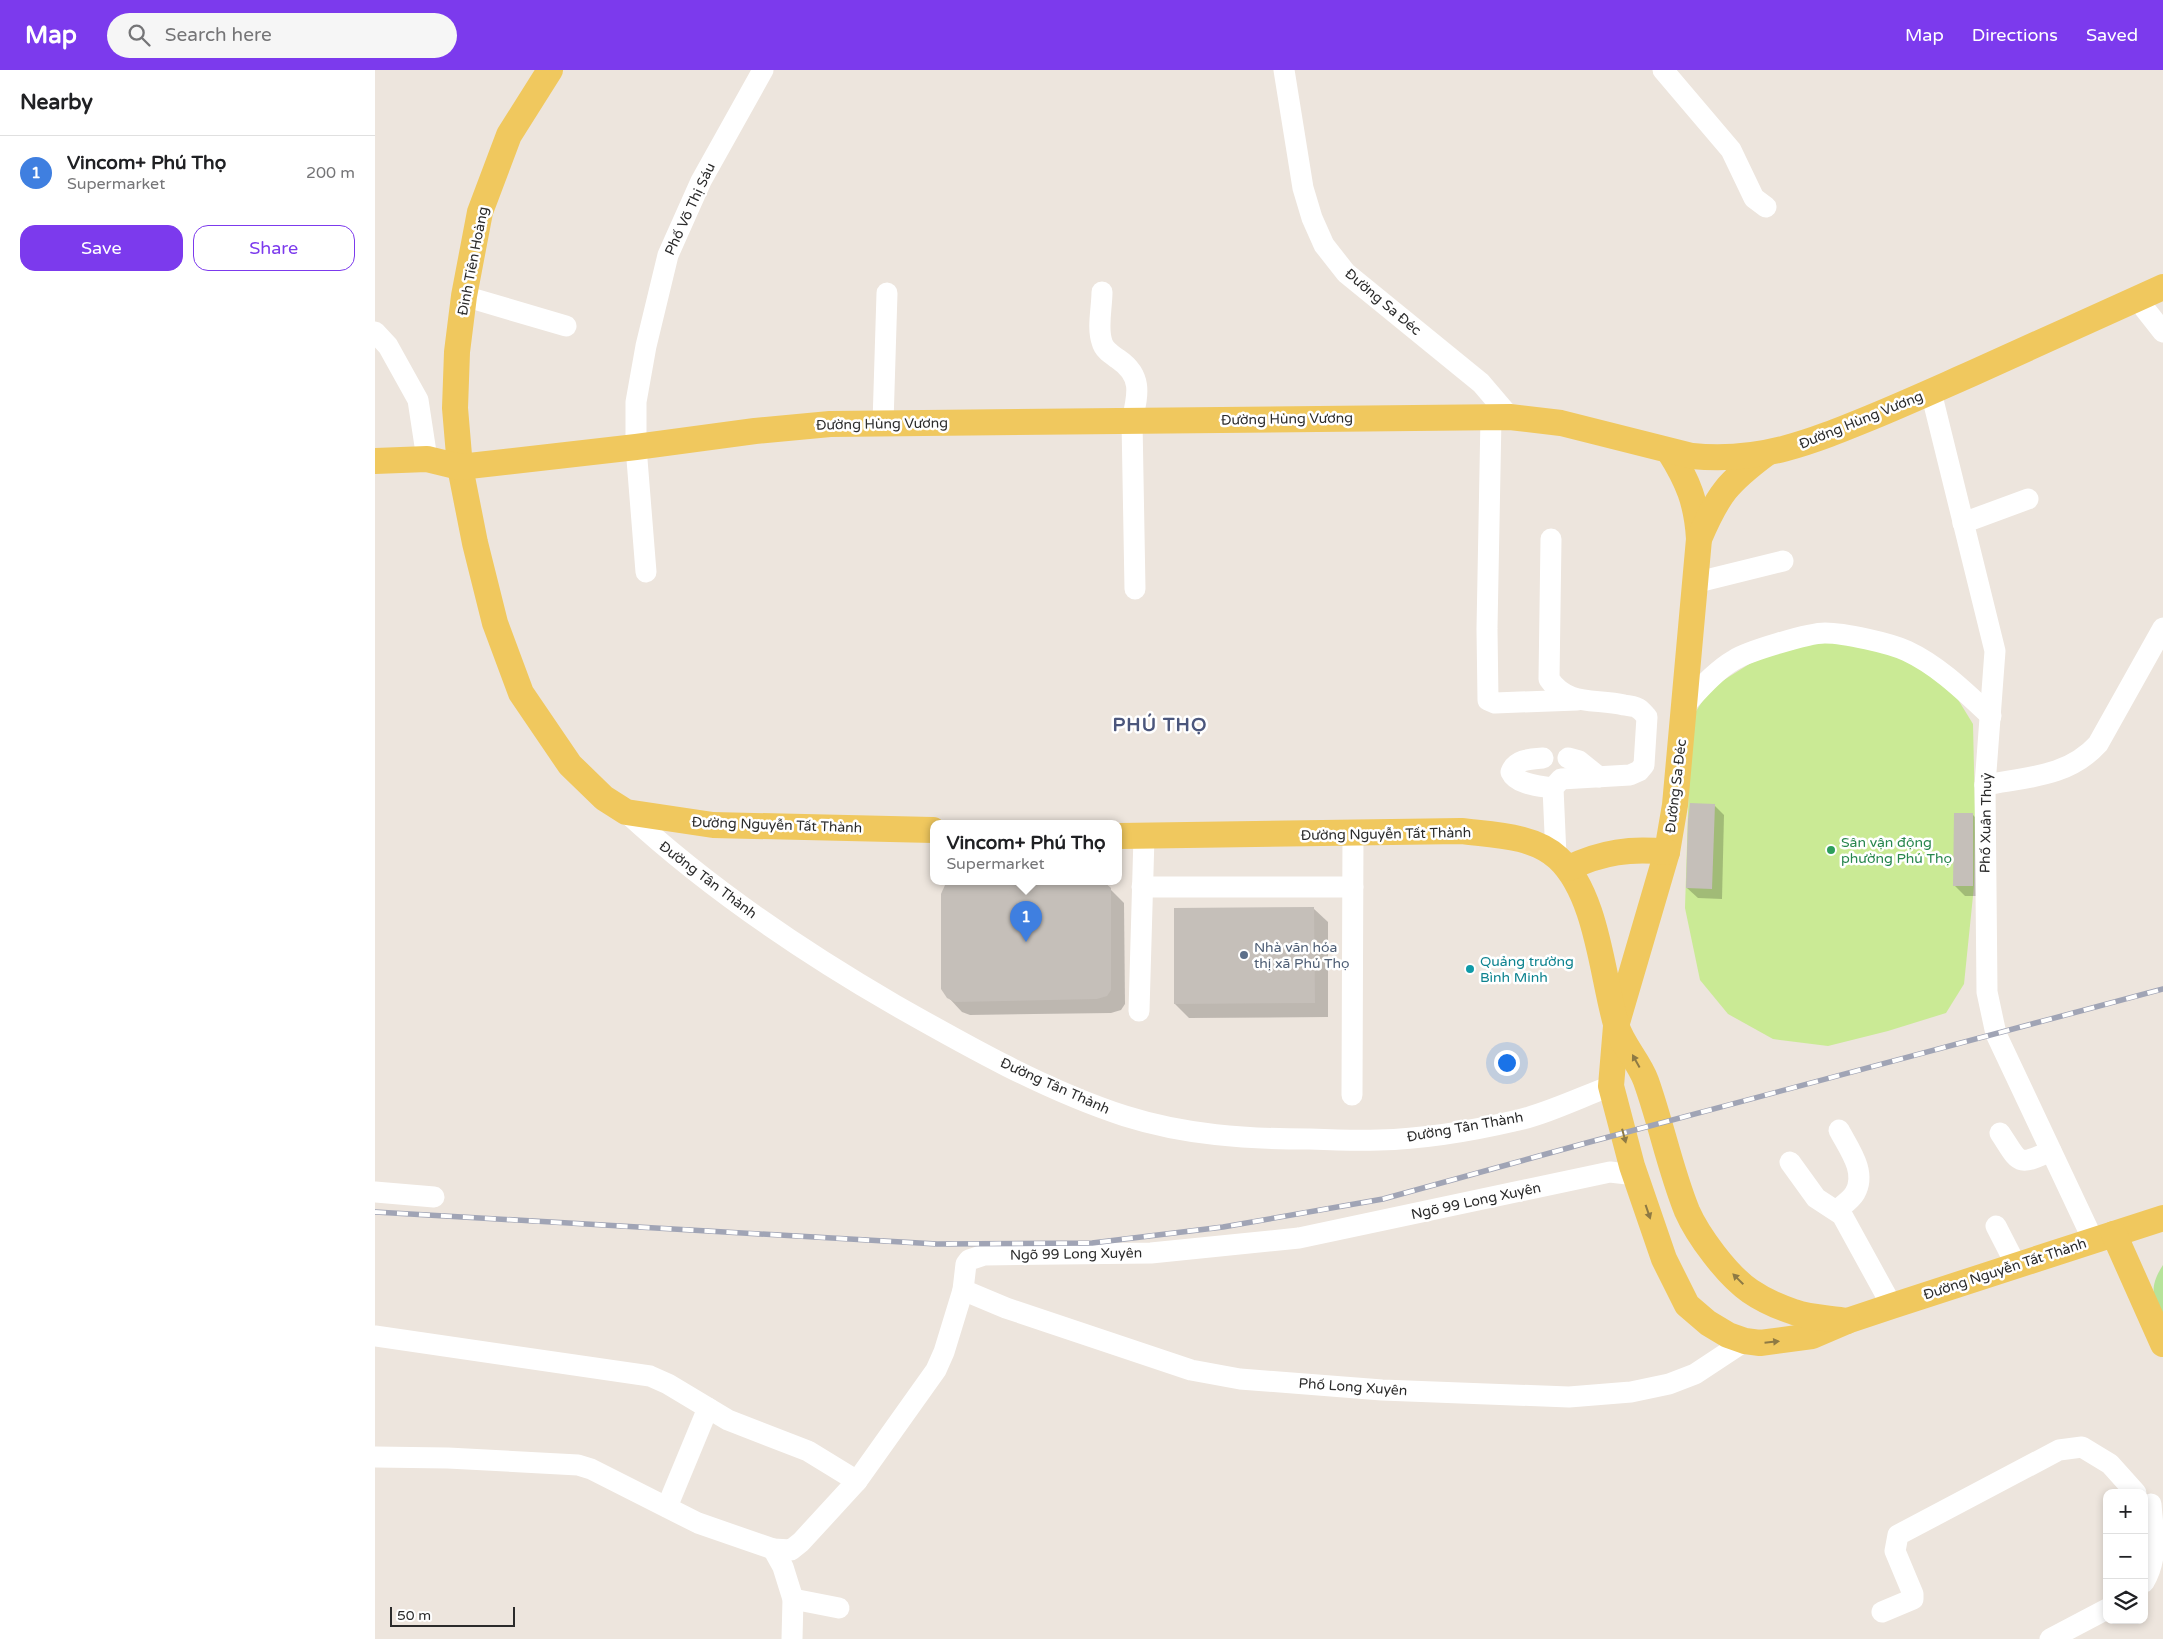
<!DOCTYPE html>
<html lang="en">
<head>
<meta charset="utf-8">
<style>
	body { margin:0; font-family:"Varela Round",sans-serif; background:#f6f6f6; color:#202124 }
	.controls { position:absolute; right:15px; bottom:15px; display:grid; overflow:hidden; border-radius:10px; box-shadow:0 2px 8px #0003 }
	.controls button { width:45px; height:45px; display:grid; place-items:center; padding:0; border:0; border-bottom:1px solid #e0e0e0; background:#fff; color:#202124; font:25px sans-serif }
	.scale { position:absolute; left:15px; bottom:12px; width:125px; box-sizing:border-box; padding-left:5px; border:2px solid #2b2b2b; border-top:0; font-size:14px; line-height:18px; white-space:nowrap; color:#2b2b2b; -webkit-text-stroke:4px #fff; paint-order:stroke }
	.you { position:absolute; left:1131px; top:992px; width:18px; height:18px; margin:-12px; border:4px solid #fff; border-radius:50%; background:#1a73e8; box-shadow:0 0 0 8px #1a73e833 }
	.badge { display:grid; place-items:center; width:32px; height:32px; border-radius:50%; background:#7c3aed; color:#fff; font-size:16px; font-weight:700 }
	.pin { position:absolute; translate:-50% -41px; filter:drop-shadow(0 1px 2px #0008) }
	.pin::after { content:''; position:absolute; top:26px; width:18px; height:15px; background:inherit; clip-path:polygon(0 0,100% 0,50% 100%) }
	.popup { position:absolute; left:555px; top:750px; width:192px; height:65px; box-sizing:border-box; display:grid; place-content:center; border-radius:10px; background:#fff; filter:drop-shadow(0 1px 4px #0005); font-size:16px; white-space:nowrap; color:#757577 }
	.popup b { font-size:19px; color:#202124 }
	.popup::after { content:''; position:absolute; left:50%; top:100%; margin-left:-10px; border:10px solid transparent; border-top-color:#fff }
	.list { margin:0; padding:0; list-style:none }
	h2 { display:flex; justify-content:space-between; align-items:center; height:65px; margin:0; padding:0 20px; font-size:21px }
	h2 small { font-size:16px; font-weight:400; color:#757577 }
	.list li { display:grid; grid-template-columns:32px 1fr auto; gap:15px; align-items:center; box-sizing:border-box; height:75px; padding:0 20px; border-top:1px solid #e0e0e0 }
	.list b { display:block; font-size:19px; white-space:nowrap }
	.list p { margin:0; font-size:16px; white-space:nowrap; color:#757577 }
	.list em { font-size:16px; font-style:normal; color:#757577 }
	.actions { display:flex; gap:10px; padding:15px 20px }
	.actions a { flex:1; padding:11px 0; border:1px solid #7c3aed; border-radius:15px; text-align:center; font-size:18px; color:#7c3aed }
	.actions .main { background:#7c3aed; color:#fff }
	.icon { flex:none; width:28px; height:28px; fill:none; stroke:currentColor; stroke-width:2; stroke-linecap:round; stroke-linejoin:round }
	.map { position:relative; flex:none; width:1788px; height:1569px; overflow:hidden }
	header { display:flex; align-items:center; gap:30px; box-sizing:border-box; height:70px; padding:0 25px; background:#7c3aed; color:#fff }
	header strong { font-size:24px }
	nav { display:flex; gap:28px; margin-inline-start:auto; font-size:18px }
	.search { width:350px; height:45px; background:#f6f6f6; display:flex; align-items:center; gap:12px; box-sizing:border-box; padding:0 18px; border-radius:28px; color:#757577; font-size:19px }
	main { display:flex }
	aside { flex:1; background:#fff }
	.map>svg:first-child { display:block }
	.green { fill:#b6e39a }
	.pitch { fill:#caea95 }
	.shadow { fill:#0003 }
	.building { fill:#c5bfb9 }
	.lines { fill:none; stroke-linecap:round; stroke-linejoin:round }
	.minor { stroke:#fff; stroke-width:21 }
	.major { stroke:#f0c85e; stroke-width:26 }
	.rail-casing { stroke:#a0a4b5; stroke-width:5.5 }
	.rail { stroke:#fff; stroke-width:4; stroke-dasharray:11; stroke-linecap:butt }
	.oneway { fill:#8e7a44 }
	.leisure-dot { fill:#2e9e5b; stroke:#fff; stroke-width:2 }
	.service-dot { fill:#5c6f8a; stroke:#fff; stroke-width:2 }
	.culture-dot { fill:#0f9aa8; stroke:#fff; stroke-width:2 }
	.labels { text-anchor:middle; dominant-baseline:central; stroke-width:5; stroke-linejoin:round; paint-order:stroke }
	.street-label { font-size:14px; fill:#2b2b2b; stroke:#fff }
	.leisure-label { font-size:14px; fill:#27864d; stroke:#fff; text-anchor:start }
	.service-label { font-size:14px; fill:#4e5e75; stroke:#fff; text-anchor:start }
	.culture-label { font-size:14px; fill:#0d838f; stroke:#fff; text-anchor:start }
	.district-label { font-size:19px; font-weight:bold; letter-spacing:1px; fill:#4b567c; stroke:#fff }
</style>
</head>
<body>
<header>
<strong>Map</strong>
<div class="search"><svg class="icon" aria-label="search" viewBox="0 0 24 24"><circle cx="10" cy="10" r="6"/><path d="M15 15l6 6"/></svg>Search here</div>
<nav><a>Map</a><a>Directions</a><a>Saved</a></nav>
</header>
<main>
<aside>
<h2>Nearby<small></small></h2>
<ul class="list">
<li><span class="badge" style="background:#3f7fe0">1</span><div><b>Vincom+ Phú Thọ</b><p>Supermarket</p></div><em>200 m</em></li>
</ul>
<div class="actions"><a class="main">Save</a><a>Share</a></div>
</aside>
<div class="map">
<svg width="1788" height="1569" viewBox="0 0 1788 1569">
	<rect width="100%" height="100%" fill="#ede5dd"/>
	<path class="green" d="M1788,1195V1248C1777,1226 1774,1217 1788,1195Z"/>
	<polygon class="pitch" points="1451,571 1482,574 1530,589 1579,623 1598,654 1600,743 1599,816 1589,914 1571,943 1513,961 1453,976 1398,969 1353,944 1325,910 1310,838 1316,649 1336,618 1376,593 1414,578"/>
	<g class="shadow">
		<polygon points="1339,735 1349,745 1347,829 1323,828 1312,818"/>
		<polygon points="1597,744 1608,755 1608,826 1590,826 1579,815"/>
		<polygon points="577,811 727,811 749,833 750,934 746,940 736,943 595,945 587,942 573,927 571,815"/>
		<polygon points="938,838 953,852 953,947 814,948 800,934"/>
	</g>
	<g class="building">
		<polygon points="1315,733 1340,734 1337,819 1311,818 1313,750"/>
		<polygon points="1579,743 1598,743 1598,816 1578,816"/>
		<polygon points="575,811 728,811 736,818 736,920 732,926 722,929 580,932 572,928 566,919 566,824 570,815"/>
		<polygon points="939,837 940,933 799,934 799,838"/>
	</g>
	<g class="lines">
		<g class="minor">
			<polyline points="909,0 928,118 937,148 949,175 971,203 1106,313 1135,347"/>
			<polyline points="1288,0 1356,80 1379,128 1391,137"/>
			<path d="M727,222C727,237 722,258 727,272C729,280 736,284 743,289C768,306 763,324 757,351L760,519"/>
			<polyline points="89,226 191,256"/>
			<polyline points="1762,229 1788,262"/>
			<polyline points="0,262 13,276 43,330 52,389"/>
			<polyline points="1556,322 1620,581 1610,715 1612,922 1621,964 1718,1170"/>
			<polyline points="1116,347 1112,559 1113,630 1120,633 1202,630"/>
			<polyline points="508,353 512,223"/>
			<polyline points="1588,453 1653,429"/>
			<path d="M1176,469L1174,609C1193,637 1220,628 1249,635C1254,636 1261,636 1264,639C1267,641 1270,645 1272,647L1269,695L1264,701L1255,705L1186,709L1178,718L1181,786"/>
			<polyline points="271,502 261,377 261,332 271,276 293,185 326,111 388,0"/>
			<polyline points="1319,513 1408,491"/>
			<path d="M1309,636C1324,620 1340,601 1359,590C1373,581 1434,563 1450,563C1469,563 1515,573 1532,581C1564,596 1590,622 1616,646"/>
			<path d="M1168,688C1156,689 1141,689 1136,702C1142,715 1166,716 1178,718"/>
			<polyline points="1193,688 1204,691 1224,707"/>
			<path d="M1610,715C1652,707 1693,707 1723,674L1788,558"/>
			<path d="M251,742C332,817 425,880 520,935C594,977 670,1020 750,1046C810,1065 871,1069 933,1069C957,1070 980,1071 1004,1070C1047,1069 1096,1061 1139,1051C1169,1045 1206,1027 1236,1016"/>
			<polyline points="767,817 978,817"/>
			<polyline points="764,941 769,767"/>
			<polyline points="977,1025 978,763"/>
			<path d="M1625,1063C1645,1093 1641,1097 1676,1081"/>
			<polyline points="1415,1092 1441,1128 1467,1145 1517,1236"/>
			<polyline points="0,1122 59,1127"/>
			<path d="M1462,1140C1468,1135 1476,1130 1480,1123C1492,1102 1474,1079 1464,1060"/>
			<polyline points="1621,1156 1641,1195"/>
			<polyline points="588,1220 631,1238 816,1300 865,1309 1007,1320 1194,1327 1256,1322 1294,1314 1320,1304 1370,1271"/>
			<polyline points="0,1266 275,1306 293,1314 353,1350 433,1381 482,1411"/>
			<polyline points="0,1387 73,1388 203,1395 216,1399 323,1453 398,1479"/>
			<polyline points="292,1437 333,1338"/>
			<path d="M1769,1512C1784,1487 1778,1462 1776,1434"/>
			<polyline points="418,1529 464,1538"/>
			<polyline points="1507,1542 1538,1529 1538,1524 1520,1481 1523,1465 1684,1380 1707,1377 1735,1394 1761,1423"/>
			<polyline points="417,1569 418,1529 408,1497 398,1479 416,1480 426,1472 482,1411 561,1300 569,1282 588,1220 591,1194 594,1190 609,1185 776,1183 924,1168 1235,1102 1261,1105"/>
			<polyline points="1675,1569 1732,1539"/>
		</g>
		<g class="major">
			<polyline points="175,0 134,65 105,142 89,226 82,282 80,338 85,397 100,473 120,553 146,623 195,695 229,728 251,742 338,755 558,760"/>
			<path d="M1294,381C1313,411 1322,433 1324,469"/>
			<path d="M1392,383C1353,412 1343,424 1324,469L1300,735L1292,782L1241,956L1236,1016L1257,1096L1289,1189L1312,1235L1333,1253L1353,1265L1370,1271L1385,1273L1437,1266L1472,1251L1517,1236L1788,1148"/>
			<path d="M0,391L52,389L85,397L261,377L380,361L455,354L1135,347L1186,353L1317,386C1385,393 1436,372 1497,347C1531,333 1564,318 1598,303C1661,274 1725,246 1788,217"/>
			<path d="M744,766L1086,761C1118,765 1158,765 1183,788C1222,824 1227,905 1241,954C1246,974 1264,991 1271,1011C1286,1053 1295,1099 1312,1141C1323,1166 1352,1205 1375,1221C1388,1230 1404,1237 1419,1242C1435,1248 1455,1248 1472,1251"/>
			<path d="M1194,798C1227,782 1256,778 1292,782"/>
			<polyline points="1739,1164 1788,1274"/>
		</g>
		<g class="rail-casing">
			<polyline id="rail" points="0,1142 562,1174 717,1173 848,1157 1008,1129 1211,1073 1788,919"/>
		</g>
		<use href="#rail" class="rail"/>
	</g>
	<defs><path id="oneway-solid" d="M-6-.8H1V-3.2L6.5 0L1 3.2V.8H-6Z" transform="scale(1.25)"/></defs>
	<g class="oneway">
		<use href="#oneway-solid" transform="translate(1261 991) rotate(-119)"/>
		<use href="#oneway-solid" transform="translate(1249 1066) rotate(75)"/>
		<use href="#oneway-solid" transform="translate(1273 1142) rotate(71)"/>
		<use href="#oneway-solid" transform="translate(1363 1209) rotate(-135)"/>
		<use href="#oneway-solid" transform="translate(1397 1272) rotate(-6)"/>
	</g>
	<circle class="leisure-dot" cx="1456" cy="780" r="5"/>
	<circle class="service-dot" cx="869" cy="885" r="5"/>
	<circle class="culture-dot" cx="1095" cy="899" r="5"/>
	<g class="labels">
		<g class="street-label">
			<text transform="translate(315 139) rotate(-65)">Phố Võ Thị Sáu</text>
			<text transform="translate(98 191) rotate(-79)">Đinh Tiên Hoàng</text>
			<text transform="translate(1008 232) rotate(40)">Đường Sa Đéc</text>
			<text transform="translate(912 349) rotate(-1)">Đường Hùng Vương</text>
			<text transform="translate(1486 350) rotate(-22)">Đường Hùng Vương</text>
			<text transform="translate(507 354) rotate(-1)">Đường Hùng Vương</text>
			<text transform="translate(1301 716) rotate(-83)">Đường Sa Đéc</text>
			<text transform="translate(1611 753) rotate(-89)">Phố Xuân Thuỷ</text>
			<text transform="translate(402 755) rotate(2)">Đường Nguyễn Tất Thành</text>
			<text transform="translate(1011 764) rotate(-1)">Đường Nguyễn Tất Thành</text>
			<text transform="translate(333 810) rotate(37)">Đường Tân Thành</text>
			<text transform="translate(680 1016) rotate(24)">Đường Tân Thành</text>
			<text transform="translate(1090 1057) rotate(-10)">Đường Tân Thành</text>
			<text transform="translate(1101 1131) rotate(-12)">Ngõ 99 Long Xuyên</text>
			<text transform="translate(701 1184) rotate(-1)">Ngõ 99 Long Xuyên</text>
			<text transform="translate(1630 1199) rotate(-18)">Đường Nguyễn Tất Thành</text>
			<text transform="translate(978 1317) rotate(4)">Phố Long Xuyên</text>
		</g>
		<g class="leisure-label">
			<text x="1466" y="772">Sân vận động<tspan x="1466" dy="16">phường Phú Thọ</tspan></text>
		</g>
		<g class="service-label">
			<text x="879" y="877">Nhà văn hóa<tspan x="879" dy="16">thị xã Phú Thọ</tspan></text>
		</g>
		<g class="culture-label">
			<text x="1105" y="891">Quảng trường<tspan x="1105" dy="16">Bình Minh</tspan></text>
		</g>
		<g class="district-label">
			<text x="785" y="655">PHÚ THỌ</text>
		</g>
	</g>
</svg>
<div class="controls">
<button>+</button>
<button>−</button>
<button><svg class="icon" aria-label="layers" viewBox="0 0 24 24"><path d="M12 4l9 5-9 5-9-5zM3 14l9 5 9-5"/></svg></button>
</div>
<div class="scale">50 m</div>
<div class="you"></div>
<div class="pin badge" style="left:651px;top:872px;background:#3f7fe0">1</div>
<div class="popup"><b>Vincom+ Phú Thọ</b>Supermarket</div>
</div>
</main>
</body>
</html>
